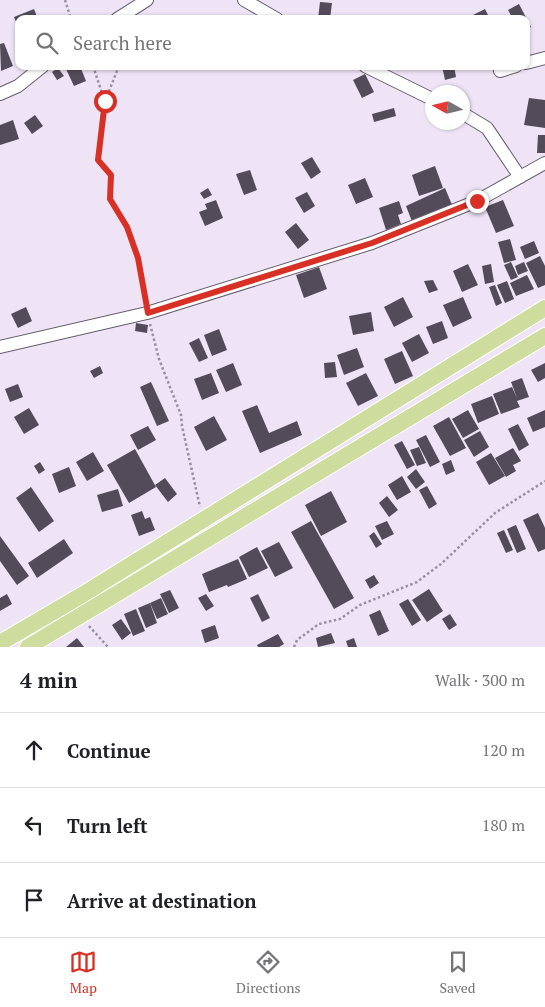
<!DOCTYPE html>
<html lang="en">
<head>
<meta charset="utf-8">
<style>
	body { margin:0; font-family:"PT Serif",serif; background:#f6f6f6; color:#202124 }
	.compass { position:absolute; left:425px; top:85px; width:45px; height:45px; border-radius:50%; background:#fff; box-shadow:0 1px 4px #0004; rotate:278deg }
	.stop { position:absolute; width:15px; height:15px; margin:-11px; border:4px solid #d93025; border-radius:50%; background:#fff }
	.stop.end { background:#d93025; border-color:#fff; box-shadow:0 1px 5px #0008 }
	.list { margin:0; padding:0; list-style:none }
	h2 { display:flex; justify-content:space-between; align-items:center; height:65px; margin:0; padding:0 20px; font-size:21px }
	h2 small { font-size:16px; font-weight:400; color:#757577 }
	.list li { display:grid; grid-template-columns:32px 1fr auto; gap:15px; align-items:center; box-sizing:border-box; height:75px; padding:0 20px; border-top:1px solid #e0e0e0 }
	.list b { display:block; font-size:19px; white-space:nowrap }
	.list em { font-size:16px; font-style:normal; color:#757577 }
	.icon { flex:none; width:28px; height:28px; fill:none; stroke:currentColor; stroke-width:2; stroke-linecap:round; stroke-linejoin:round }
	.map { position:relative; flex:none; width:545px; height:647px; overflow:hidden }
	.search { position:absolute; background:#fff; box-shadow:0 1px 4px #0004; left:15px; right:15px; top:15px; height:55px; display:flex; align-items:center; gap:12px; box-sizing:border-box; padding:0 18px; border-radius:10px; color:#757577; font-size:19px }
	.sheet { height:290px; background:#fff }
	nav { display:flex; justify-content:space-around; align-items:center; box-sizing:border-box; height:70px; border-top:1px solid #e0e0e0; background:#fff; font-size:14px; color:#757577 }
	nav a { display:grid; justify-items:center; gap:2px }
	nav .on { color:#d93025 }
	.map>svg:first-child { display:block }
	.building { fill:#544b5a }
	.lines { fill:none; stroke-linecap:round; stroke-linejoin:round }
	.minor-casing { stroke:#675e6e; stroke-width:14 }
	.major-casing { stroke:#fff; stroke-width:18 }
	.path { stroke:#97909d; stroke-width:2.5; stroke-dasharray:2.5 2.5; stroke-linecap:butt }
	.minor { stroke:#fff; stroke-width:12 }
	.major { stroke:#cedd9d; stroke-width:16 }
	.route { stroke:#d93025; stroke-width:6 }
</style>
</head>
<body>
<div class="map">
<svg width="545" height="647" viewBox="0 0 545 647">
	<rect width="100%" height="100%" fill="#eee4f6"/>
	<g class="building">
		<polygon points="320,2 332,3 330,19 318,19"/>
		<polygon points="519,4 531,27 526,29 526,19 513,19 508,10"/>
		<polygon points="34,9 38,19 19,19 19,29 14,17"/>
		<polygon points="485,9 490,19 475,19 473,15"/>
		<polygon points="4,43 13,66 1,71 0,44"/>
		<polygon points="80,66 86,81 74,86 65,67"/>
		<polygon points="442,66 454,66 456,77 445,80"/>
		<polygon points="58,68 64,76 57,80 52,72"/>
		<polygon points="365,74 374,92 362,98 353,80"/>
		<polygon points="529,98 545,100 545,128 524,125"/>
		<polygon points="394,108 396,116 374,122 372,114"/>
		<polygon points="35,115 43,126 32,134 24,123"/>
		<polygon points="13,120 19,139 0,145 0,125"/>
		<polygon points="538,135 545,135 545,153 537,153"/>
		<polygon points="312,157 321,172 311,179 301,163"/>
		<polygon points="435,166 443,188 419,196 412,175"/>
		<polygon points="250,170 257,190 244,195 236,174"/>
		<polygon points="365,178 373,197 356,204 348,185"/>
		<polygon points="208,188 212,195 204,199 200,193"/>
		<polygon points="445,188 453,207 413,224 406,206"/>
		<polygon points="307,192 315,206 304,213 295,198"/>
		<polygon points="216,200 223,218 205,226 199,212 207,209 205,204"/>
		<polygon points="503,200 514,226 496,233 485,207"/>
		<polygon points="399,201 403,213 398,215 401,224 386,230 379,208"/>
		<polygon points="296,223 309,240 298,249 285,232"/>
		<polygon points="510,239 516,260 504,263 498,242"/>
		<polygon points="534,241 539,253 525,259 520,247"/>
		<polygon points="540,256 545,266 545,285 538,288 526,263"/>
		<polygon points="511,262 518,277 511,280 504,265"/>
		<polygon points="524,262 528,271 518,275 515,266"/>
		<polygon points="468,264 478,285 462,292 453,271"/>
		<polygon points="491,264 494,282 485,284 482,266"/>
		<polygon points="319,267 327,289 304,298 296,275"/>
		<polygon points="527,275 534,289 516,296 510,283"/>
		<polygon points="433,280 438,290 429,293 424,281"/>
		<polygon points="507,281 514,299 505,303 497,285"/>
		<polygon points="495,285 502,303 496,306 489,287"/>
		<polygon points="403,297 413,317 394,327 384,307"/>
		<polygon points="463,297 472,318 453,327 443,305"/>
		<polygon points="26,307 32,321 18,328 11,314"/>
		<polygon points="371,312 374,331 353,335 349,316"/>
		<polygon points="442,321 448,338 433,344 426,327"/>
		<polygon points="136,323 148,325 147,333 135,331"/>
		<polygon points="219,329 227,350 212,356 204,335"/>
		<polygon points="419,334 429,353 412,362 402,343"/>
		<polygon points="199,338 208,358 199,362 189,343"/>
		<polygon points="357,348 364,367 344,375 337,355"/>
		<polygon points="402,351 413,376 395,384 384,359"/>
		<polygon points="335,362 337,377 325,378 324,363"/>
		<polygon points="233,363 242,385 226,392 216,370"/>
		<polygon points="545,363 545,378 538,382 531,370"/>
		<polygon points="100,366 103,373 94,378 90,371"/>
		<polygon points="211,373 219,393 202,400 194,379"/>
		<polygon points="366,373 378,396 358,406 346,383"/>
		<polygon points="522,378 529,397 517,401 520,407 501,414 493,394 512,387 517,398 511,382"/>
		<polygon points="151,382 169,421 157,426 140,387"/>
		<polygon points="18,384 23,397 10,402 5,389"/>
		<polygon points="492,396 499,414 478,423 471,404"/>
		<polygon points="257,405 269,433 297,421 302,435 260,453 242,411"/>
		<polygon points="29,408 39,425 24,434 14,417"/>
		<polygon points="468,410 479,429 463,438 452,419"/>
		<polygon points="545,410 545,427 533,432 527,418"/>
		<polygon points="214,416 227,440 206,451 194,427"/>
		<polygon points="449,417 466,448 450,456 433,426"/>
		<polygon points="518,424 529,445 519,451 508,429"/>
		<polygon points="148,426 156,440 138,450 130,435"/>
		<polygon points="480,431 489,447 474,457 464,440"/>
		<polygon points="426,435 440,462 430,467 416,440"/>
		<polygon points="402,441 415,465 407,469 394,445"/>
		<polygon points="419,447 426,463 417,466 410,450"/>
		<polygon points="513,448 521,461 513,465 516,471 506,477 495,458"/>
		<polygon points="135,449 156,487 129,503 107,465"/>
		<polygon points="93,452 104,471 87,481 76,462"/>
		<polygon points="491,453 505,476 489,485 476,462"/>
		<polygon points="451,460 455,471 446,475 442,464"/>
		<polygon points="40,462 45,470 39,474 34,466"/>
		<polygon points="69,467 76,486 59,493 52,474"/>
		<polygon points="416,469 425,482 416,489 407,477"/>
		<polygon points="402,476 411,492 397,500 388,485"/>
		<polygon points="165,478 177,494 168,502 155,485"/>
		<polygon points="427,486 437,504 429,509 419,490"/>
		<polygon points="31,487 54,521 39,532 16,498"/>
		<polygon points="118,489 123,506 102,512 97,495"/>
		<polygon points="331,491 347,522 321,536 305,505"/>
		<polygon points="387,496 398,510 389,517 379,503"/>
		<polygon points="142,511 145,519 150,517 155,530 139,536 131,515"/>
		<polygon points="538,513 545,528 545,549 538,552 523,520"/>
		<polygon points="311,521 354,598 334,609 291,532"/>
		<polygon points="387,521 394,534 382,540 375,526"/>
		<polygon points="516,525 526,549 517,553 507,529"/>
		<polygon points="504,530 513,550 506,553 497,533"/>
		<polygon points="374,532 382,544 376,548 369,536"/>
		<polygon points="0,536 29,576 17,585 0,561"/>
		<polygon points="64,539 73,553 37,578 28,563"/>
		<polygon points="279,542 293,568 275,577 261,551"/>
		<polygon points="257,547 268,568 249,577 239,557"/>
		<polygon points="238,559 247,579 228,587 227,585 209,592 202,574"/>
		<polygon points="374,575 379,583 370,589 365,580"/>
		<polygon points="429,589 443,611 427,622 412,600"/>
		<polygon points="170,590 179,608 169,613 160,594"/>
		<polygon points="7,594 12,604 0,611 0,598"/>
		<polygon points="206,594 214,606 206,611 198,598"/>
		<polygon points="258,594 270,618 262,622 250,598"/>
		<polygon points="161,598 168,614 157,619 150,603"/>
		<polygon points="408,599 421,620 412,626 399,604"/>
		<polygon points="150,603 157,623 146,628 138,608"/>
		<polygon points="136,609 145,631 133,636 124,614"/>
		<polygon points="380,610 389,631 378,636 369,615"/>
		<polygon points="450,614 457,625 449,630 442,619"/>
		<polygon points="121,619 131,633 122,640 112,625"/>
		<polygon points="215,625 219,638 205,643 201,630"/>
		<polygon points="331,633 335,643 318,647 316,638"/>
		<polygon points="278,634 284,644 279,647 258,647 257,645"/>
		<polygon points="77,638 84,647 66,647"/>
		<polygon points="354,638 357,647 348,647 346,641"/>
	</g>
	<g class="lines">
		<g class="minor-casing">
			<g id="minor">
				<polyline points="244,0 277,19"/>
				<polyline points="117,19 147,0"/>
				<polyline points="526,63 545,58"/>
				<polyline points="365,66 432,99"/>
				<polyline points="500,71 516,66"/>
				<polyline points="0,94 18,86 43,66"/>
				<polyline points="462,113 487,128 520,177"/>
				<polyline points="0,347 147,313 372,243 477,201 545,163"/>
			</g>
		</g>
		<g class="major-casing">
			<g id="major">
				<polyline points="0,643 82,595 545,308"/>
				<polyline points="28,647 545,336"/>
			</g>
		</g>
		<g class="path">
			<polyline points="65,0 71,19"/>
			<polyline points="93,66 104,99"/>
			<polyline points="119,66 105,101 98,160 111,175 110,199 127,227 138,258 146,302"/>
			<polyline points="150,324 159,359 181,415 182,426 200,507"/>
			<polyline points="89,626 108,647"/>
			<polyline points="294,647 297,640 319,624 340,619 360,605 417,582 441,564 495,513 545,481"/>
		</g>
		<use href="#minor" class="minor"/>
		<use href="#major" class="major"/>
	</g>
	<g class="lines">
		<polyline class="route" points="105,101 98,160 111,175 110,199 127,227 138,258 148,313 372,243 477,201"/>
	</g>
</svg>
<svg class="compass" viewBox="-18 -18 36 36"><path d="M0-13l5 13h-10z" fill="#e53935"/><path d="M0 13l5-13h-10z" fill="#757577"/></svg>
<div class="stop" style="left:105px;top:101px"></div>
<div class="stop end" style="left:477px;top:201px"></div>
<div class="search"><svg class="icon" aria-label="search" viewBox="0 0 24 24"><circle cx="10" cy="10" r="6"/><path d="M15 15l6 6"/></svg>Search here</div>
</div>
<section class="sheet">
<h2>4 min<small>Walk · 300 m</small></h2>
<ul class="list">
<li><svg class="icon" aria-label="ahead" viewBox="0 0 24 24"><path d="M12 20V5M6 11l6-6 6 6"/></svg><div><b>Continue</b></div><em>120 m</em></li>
<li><svg class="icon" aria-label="left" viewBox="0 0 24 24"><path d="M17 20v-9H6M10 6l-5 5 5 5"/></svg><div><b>Turn left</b></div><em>180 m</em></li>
<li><svg class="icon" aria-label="arrive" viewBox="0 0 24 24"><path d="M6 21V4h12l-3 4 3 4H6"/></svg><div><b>Arrive at destination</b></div></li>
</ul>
</section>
<nav>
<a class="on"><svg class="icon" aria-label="map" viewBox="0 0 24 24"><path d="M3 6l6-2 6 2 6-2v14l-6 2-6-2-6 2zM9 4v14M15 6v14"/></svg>Map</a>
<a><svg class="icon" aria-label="directions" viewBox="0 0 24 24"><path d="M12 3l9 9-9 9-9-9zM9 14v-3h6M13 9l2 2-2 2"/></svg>Directions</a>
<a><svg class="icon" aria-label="saved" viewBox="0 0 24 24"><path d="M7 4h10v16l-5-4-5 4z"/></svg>Saved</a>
</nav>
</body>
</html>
